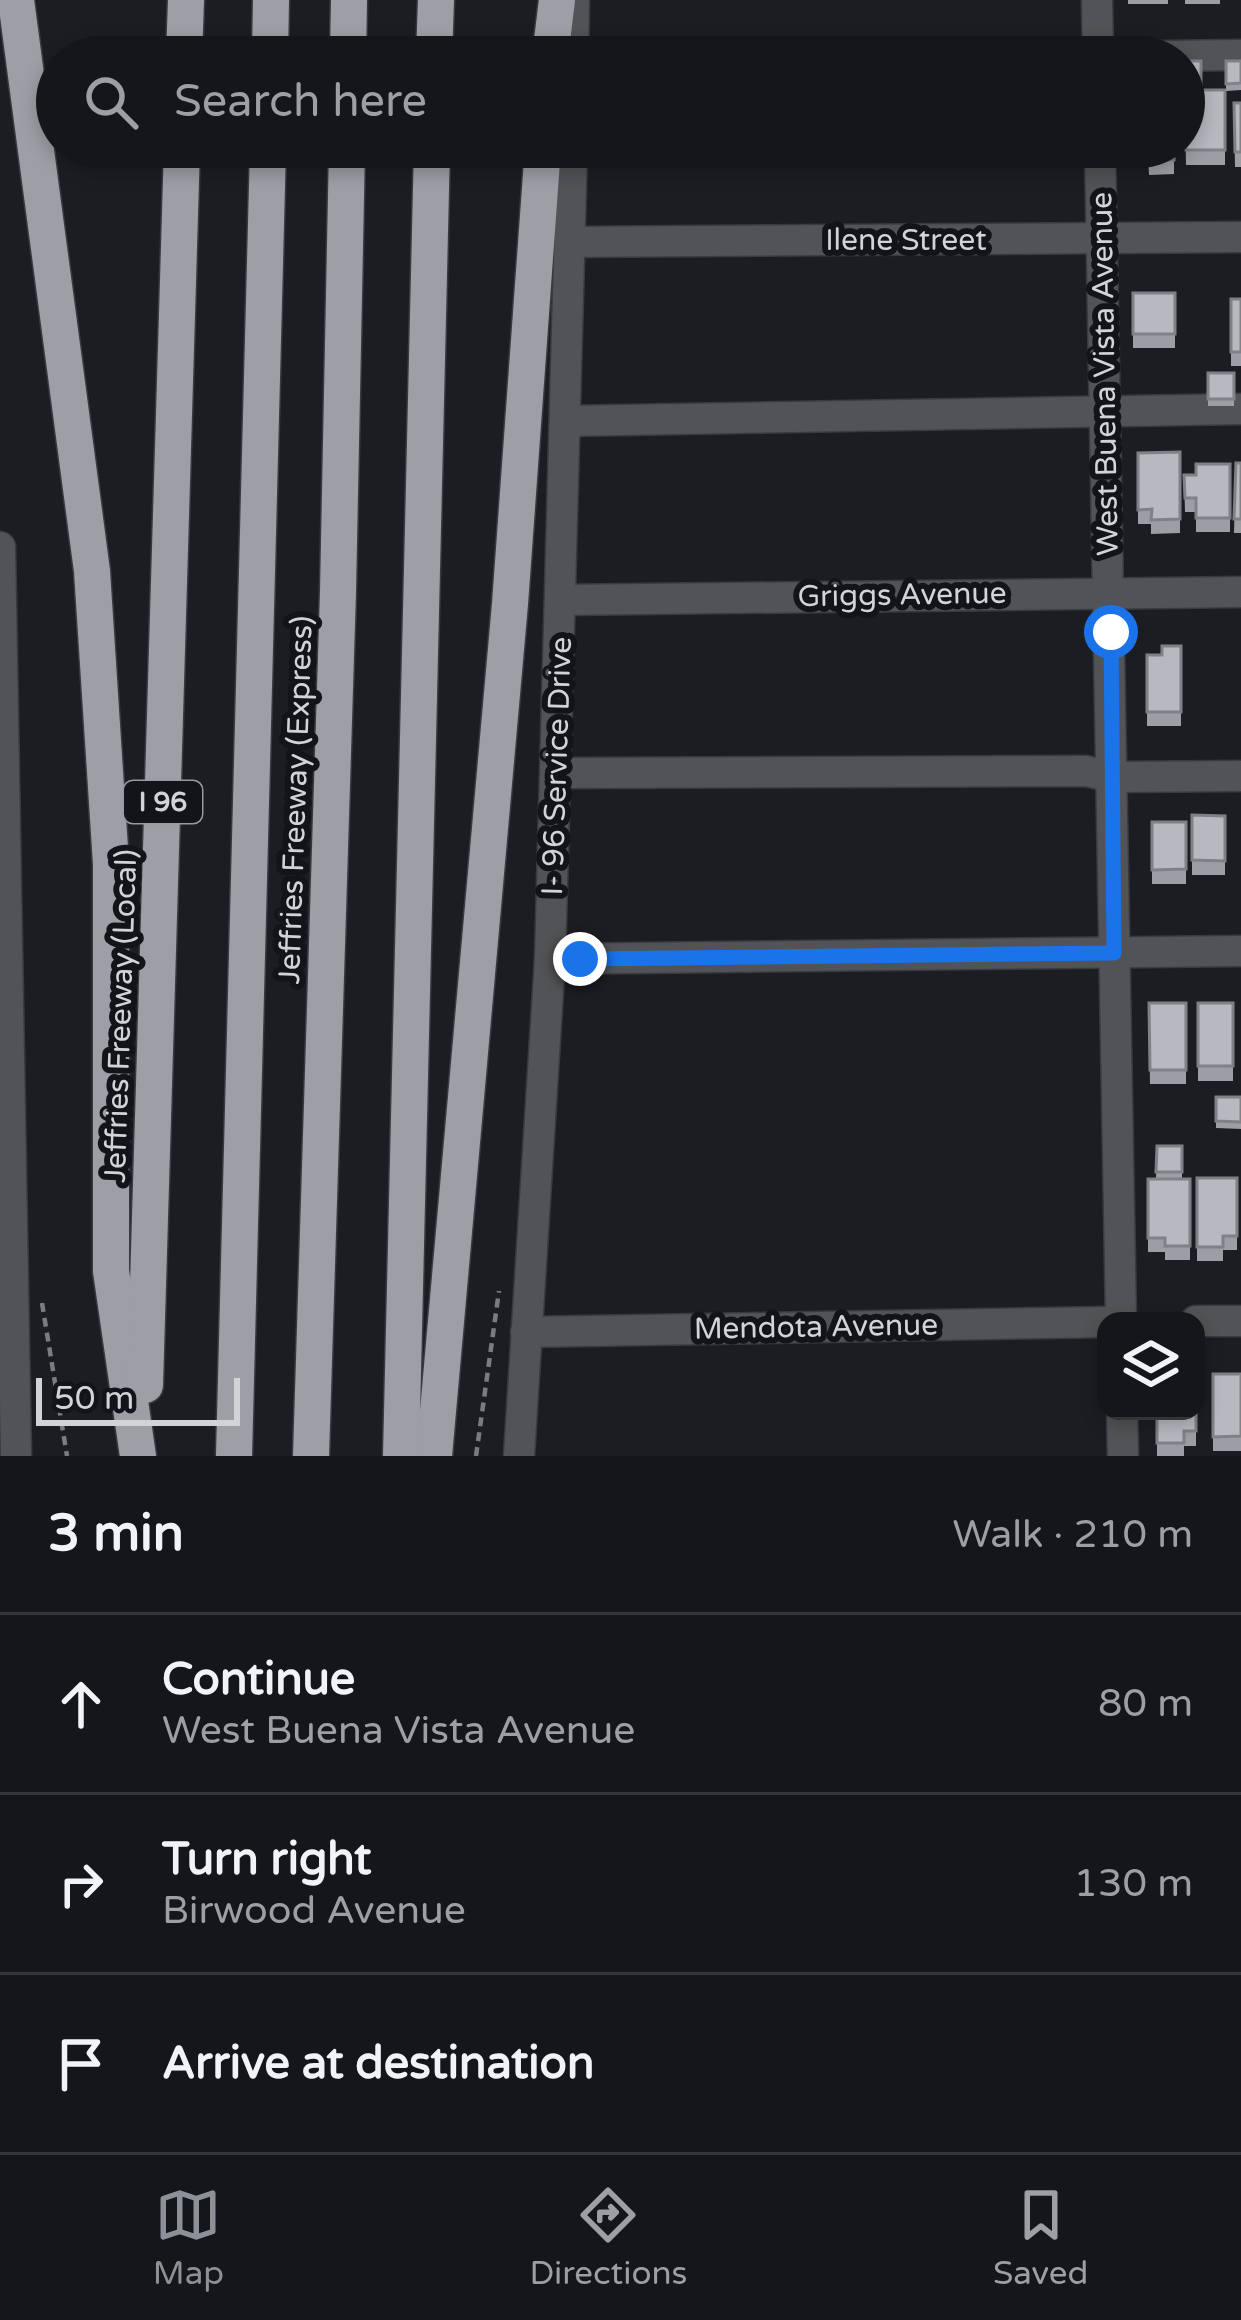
<!DOCTYPE html>
<html lang="en">
<head>
<meta charset="utf-8">
<style>
	body { margin:0; font-family:"Varela Round",sans-serif; background:#1e1f23; color:#f1f3f6 }
	.controls { position:absolute; right:36px; bottom:36px; display:grid; overflow:hidden; border-radius:24px; box-shadow:0 6px 18px #0003 }
	.controls button { width:108px; height:108px; display:grid; place-items:center; padding:0; border:0; border-bottom:3px solid #343539; background:#15161a; color:#f1f3f6; font:60px sans-serif }
	.scale { position:absolute; left:36px; bottom:30px; width:204px; box-sizing:border-box; padding-left:12px; border:6px solid #d2d3d7; border-top:0; font-size:33px; line-height:42px; white-space:nowrap; color:#d2d3d7; -webkit-text-stroke:9px #131419; paint-order:stroke }
	.stop { position:absolute; width:36px; height:36px; margin:-27px; border:9px solid #1a73e8; border-radius:50%; background:#fff }
	.stop.end { background:#1a73e8; border-color:#fff; box-shadow:0 3px 12px #0008 }
	.list { margin:0; padding:0; list-style:none }
	h2 { display:flex; justify-content:space-between; align-items:center; height:156px; margin:0; padding:0 48px; font-size:51px }
	h2 small { font-size:39px; font-weight:400; color:#9d9fa2 }
	.list li { display:grid; grid-template-columns:78px 1fr auto; gap:36px; align-items:center; box-sizing:border-box; height:180px; padding:0 48px; border-top:3px solid #343539 }
	.list b { display:block; font-size:45px; white-space:nowrap }
	.list p { margin:0; font-size:39px; white-space:nowrap; color:#9d9fa2 }
	.list em { font-size:39px; font-style:normal; color:#9d9fa2 }
	.icon { flex:none; width:66px; height:66px; fill:none; stroke:currentColor; stroke-width:2; stroke-linecap:round; stroke-linejoin:round }
	.map { position:relative; flex:none; width:1241px; height:1456px; overflow:hidden }
	.search { position:absolute; background:#15161a; box-shadow:0 6px 18px #0003; left:36px; right:36px; top:36px; height:132px; display:flex; align-items:center; gap:30px; box-sizing:border-box; padding:0 42px; border-radius:66px; color:#9d9fa2; font-size:45px }
	.sheet { height:696px; background:#15161a }
	nav { display:flex; justify-content:space-around; align-items:center; box-sizing:border-box; height:168px; border-top:3px solid #343539; background:#15161a; font-size:33px; color:#9d9fa2 }
	nav a { display:grid; justify-items:center; gap:6px }
	nav .on { color:#8c9099 }
	.map>svg:first-child { display:block }
	.lines { fill:none; stroke-linecap:round; stroke-linejoin:round }
	.minor-casing { stroke:#393a3f; stroke-width:33 }
	.highway-casing { stroke:#393a3f; stroke-width:39 }
	.path { stroke:#7b7c81; stroke-width:4.5; stroke-dasharray:9 6; stroke-linecap:butt }
	.minor { stroke:#525356; stroke-width:30 }
	.highway { stroke:#9d9ea6; stroke-width:36 }
	.wall { fill:#9d9ea5 }
	.building { fill:#b7b8c0; stroke:#808186; stroke-width:3 }
	.route { stroke:#1a73e8; stroke-width:15 }
	.labels { text-anchor:middle; dominant-baseline:central; stroke-width:12; stroke-linejoin:round; paint-order:stroke }
	.shield { fill:#131419; stroke:#999a9e; stroke-width:3 }
	.shield-label { font-size:27px; font-weight:bold; fill:#d2d3d7 }
	.street-label { font-size:30px; fill:#d2d3d7; stroke:#131419 }
</style>
</head>
<body>
<div class="map">
<svg width="1241" height="1456" viewBox="0 0 1241 1456">
	<rect width="100%" height="100%" fill="#1c1d22"/>
	<g class="lines">
		<g class="minor-casing">
			<g id="minor">
				<polyline points="1097,0 1098,57"/>
				<polyline points="573,57 574,0"/>
				<polyline points="1085,57 1241,55"/>
				<polyline points="1100,147 1121,1321"/>
				<polyline points="570,242 1241,237"/>
				<polyline points="566,421 1241,409"/>
				<polyline points="0,547 16,1456"/>
				<polyline points="562,600 1241,592"/>
				<polyline points="557,773 1086,771 1112,777 1241,776"/>
				<polyline points="550,959 1241,951"/>
				<polyline points="1196,1321 1241,1321"/>
				<polyline points="526,1332 1106,1322"/>
				<polyline points="1122,1411 1123,1456"/>
				<polyline points="519,1456 550,959 572,147"/>
			</g>
		</g>
		<g class="highway-casing">
			<g id="highway">
				<polyline points="16,0 92,571 111,864 111,1271 138,1456"/>
				<polyline points="184,57 186,0"/>
				<polyline points="270,57 271,0"/>
				<polyline points="348,57 349,0"/>
				<polyline points="434,57 436,0"/>
				<polyline points="550,57 557,0"/>
				<polyline points="145,1385 182,147"/>
				<polyline points="234,1456 268,147"/>
				<polyline points="311,1456 338,592 347,147"/>
				<polyline points="401,1456 432,147"/>
				<polyline points="434,1456 510,604 543,147"/>
			</g>
		</g>
		<g class="path">
			<polyline points="42,1303 67,1456"/>
			<polyline points="476,1456 499,1291"/>
		</g>
		<use href="#minor" class="minor"/>
		<use href="#highway" class="highway"/>
	</g>
	<g class="wall">
		<rect x="1128" y="0" width="40" height="4"/>
		<rect x="1185" y="0" width="35" height="4"/>
		<polygon points="1184,61 1201,61 1201,90 1225,90 1225,165 1186,165"/>
		<polygon points="1226,61 1241,61 1241,90 1226,91"/>
		<polygon points="1234,103 1241,103 1241,167 1235,167"/>
		<polygon points="1135,147 1174,147 1174,174 1149,175 1148,155 1135,155"/>
		<rect x="1133" y="293" width="42" height="55"/>
		<rect x="1231" y="299" width="10" height="67"/>
		<rect x="1208" y="373" width="26" height="33"/>
		<polygon points="1180,452 1180,533 1151,534 1151,524 1138,524 1138,453"/>
		<polygon points="1236,463 1241,463 1241,533 1234,533"/>
		<polygon points="1230,464 1230,532 1196,532 1196,512 1185,512 1184,475 1196,475"/>
		<polygon points="1181,646 1181,726 1147,726 1147,655 1162,655"/>
		<polygon points="1192,815 1225,816 1225,875 1192,875"/>
		<rect x="1152" y="822" width="34" height="62"/>
		<polygon points="1149,1003 1186,1003 1186,1084 1150,1084"/>
		<rect x="1198" y="1003" width="35" height="78"/>
		<polygon points="1216,1097 1241,1097 1241,1129 1216,1128"/>
		<polygon points="1157,1146 1182,1146 1182,1179 1190,1179 1190,1260 1165,1260 1165,1252 1148,1252 1148,1179 1156,1179"/>
		<polygon points="1197,1178 1237,1178 1237,1250 1223,1250 1223,1261 1197,1261"/>
		<rect x="1213" y="1374" width="28" height="77"/>
		<polygon points="1196,1389 1196,1446 1184,1446 1184,1456 1157,1456 1157,1411"/>
	</g>
	<g class="building">
		<rect x="1184" y="61" width="17" height="23"/>
		<polygon points="1226,61 1241,61 1241,83 1226,84"/>
		<rect x="1186" y="90" width="39" height="60"/>
		<polygon points="1234,103 1241,103 1241,152 1235,152"/>
		<polygon points="1148,147 1174,147 1174,160 1149,160"/>
		<rect x="1133" y="293" width="42" height="41"/>
		<rect x="1231" y="299" width="10" height="53"/>
		<rect x="1208" y="373" width="26" height="26"/>
		<polygon points="1180,452 1180,519 1151,520 1152,509 1138,510 1138,453"/>
		<polygon points="1236,463 1241,463 1241,519 1234,519"/>
		<polygon points="1196,464 1230,464 1230,518 1196,518 1196,498 1185,498 1184,475 1196,475"/>
		<polygon points="1162,646 1181,646 1181,712 1147,712 1147,655 1162,655"/>
		<polygon points="1192,815 1225,816 1225,861 1192,860"/>
		<polygon points="1152,822 1186,822 1186,869 1152,870"/>
		<polygon points="1149,1003 1186,1003 1186,1070 1150,1070"/>
		<rect x="1198" y="1003" width="35" height="63"/>
		<polygon points="1216,1097 1241,1097 1241,1122 1216,1121"/>
		<polygon points="1157,1146 1182,1146 1182,1172 1156,1172"/>
		<polygon points="1197,1178 1237,1178 1237,1236 1223,1236 1223,1247 1197,1247"/>
		<polygon points="1148,1179 1190,1179 1190,1246 1165,1246 1165,1238 1148,1238"/>
		<polygon points="1213,1374 1241,1374 1241,1436 1213,1437"/>
		<polygon points="1157,1411 1196,1411 1196,1431 1184,1431 1184,1443 1157,1443"/>
	</g>
	<g class="lines">
		<polyline class="route" points="580,959 1114,953 1111,632"/>
	</g>
	<g class="labels">
		<rect class="shield" x="124" y="781" width="78" height="42" rx="9"/>
		<g class="shield-label">
			<text x="163" y="802">I 96</text>
		</g>
		<g class="street-label">
			<text x="906" y="240">Ilene Street</text>
			<text transform="translate(1105 374) rotate(-91)">West Buena Vista Avenue</text>
			<text transform="translate(902 595) rotate(-1)">Griggs Avenue</text>
			<text transform="translate(557 766) rotate(-88)">I- 96 Service Drive</text>
			<text transform="translate(296 800) rotate(-88)">Jeffries Freeway (Express)</text>
			<text transform="translate(121 1016) rotate(-88)">Jeffries Freeway (Local)</text>
			<text transform="translate(816 1327) rotate(-1)">Mendota Avenue</text>
		</g>
	</g>
</svg>
<div class="controls">
<button><svg class="icon" aria-label="layers" viewBox="0 0 24 24"><path d="M12 4l9 5-9 5-9-5zM3 14l9 5 9-5"/></svg></button>
</div>
<div class="scale">50 m</div>
<div class="stop" style="left:1111px;top:632px"></div>
<div class="stop end" style="left:580px;top:959px"></div>
<div class="search"><svg class="icon" aria-label="search" viewBox="0 0 24 24"><circle cx="10" cy="10" r="6"/><path d="M15 15l6 6"/></svg>Search here</div>
</div>
<section class="sheet">
<h2>3 min<small>Walk · 210 m</small></h2>
<ul class="list">
<li><svg class="icon" aria-label="ahead" viewBox="0 0 24 24"><path d="M12 20V5M6 11l6-6 6 6"/></svg><div><b>Continue</b><p>West Buena Vista Avenue</p></div><em>80 m</em></li>
<li><svg class="icon" aria-label="right" viewBox="0 0 24 24"><path d="M7 20v-9h11M14 6l5 5-5 5"/></svg><div><b>Turn right</b><p>Birwood Avenue</p></div><em>130 m</em></li>
<li><svg class="icon" aria-label="arrive" viewBox="0 0 24 24"><path d="M6 21V4h12l-3 4 3 4H6"/></svg><div><b>Arrive at destination</b></div></li>
</ul>
</section>
<nav>
<a class="on"><svg class="icon" aria-label="map" viewBox="0 0 24 24"><path d="M3 6l6-2 6 2 6-2v14l-6 2-6-2-6 2zM9 4v14M15 6v14"/></svg>Map</a>
<a><svg class="icon" aria-label="directions" viewBox="0 0 24 24"><path d="M12 3l9 9-9 9-9-9zM9 14v-3h6M13 9l2 2-2 2"/></svg>Directions</a>
<a><svg class="icon" aria-label="saved" viewBox="0 0 24 24"><path d="M7 4h10v16l-5-4-5 4z"/></svg>Saved</a>
</nav>
</body>
</html>
